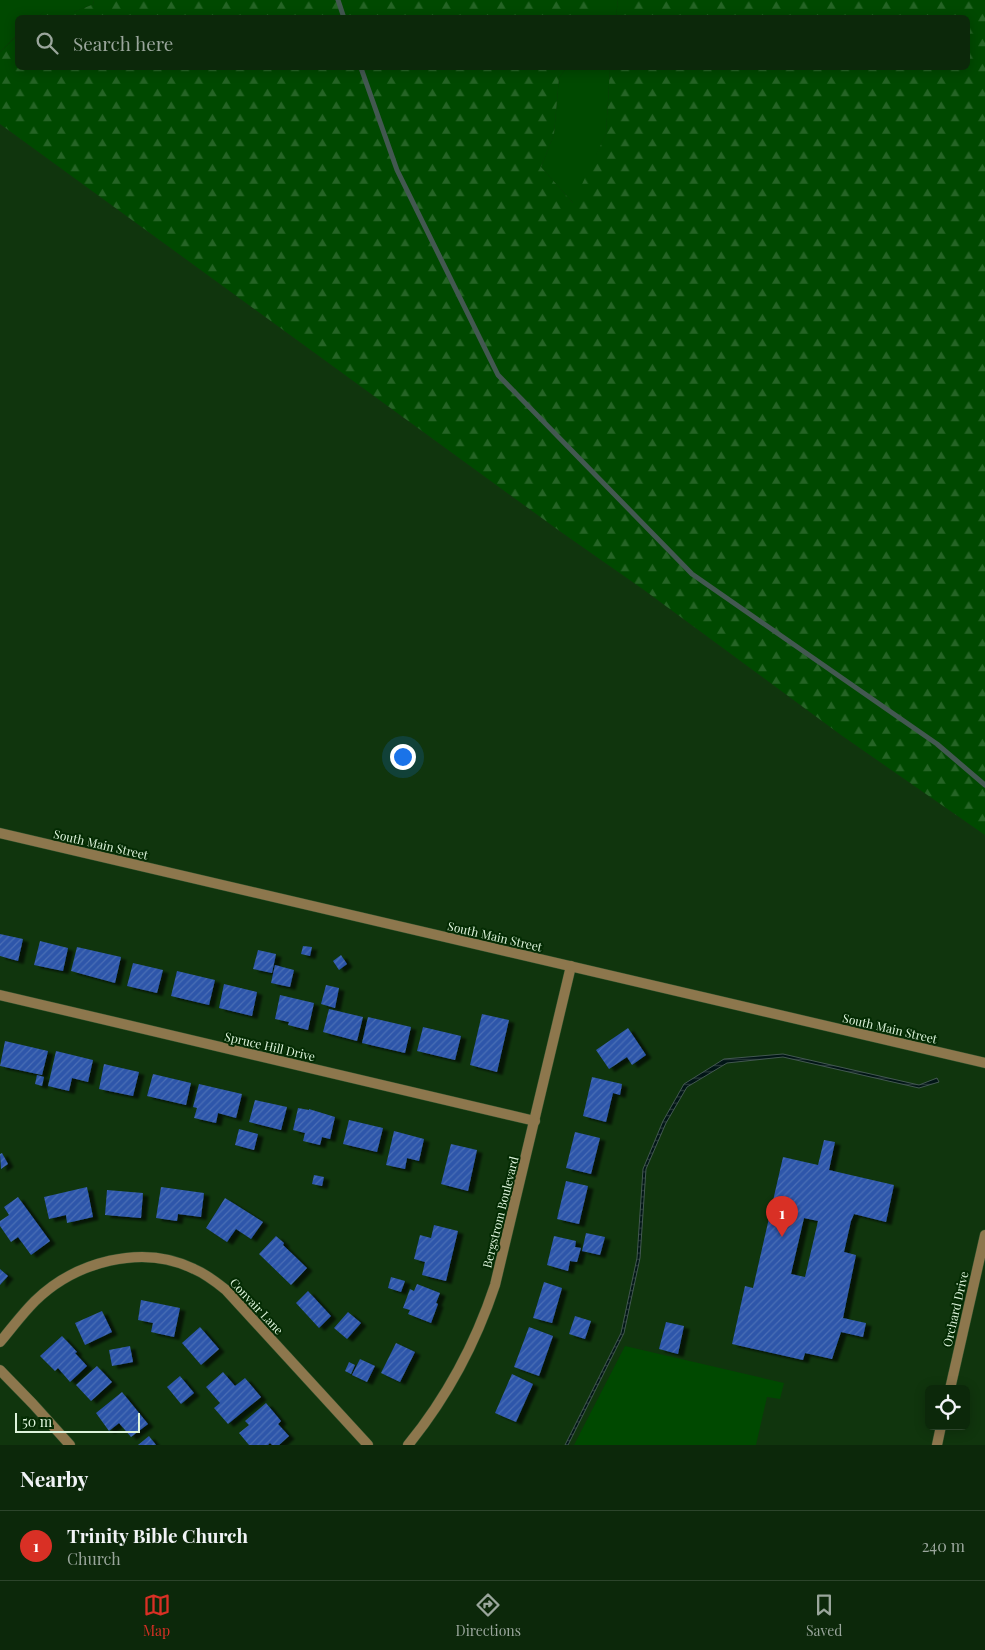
<!DOCTYPE html>
<html lang="en">
<head>
<meta charset="utf-8">
<style>
	body { margin:0; font-family:"Playfair Display",serif; background:#153013; color:#f1f3f6 }
	.controls { position:absolute; right:15px; bottom:15px; display:grid; overflow:hidden; border-radius:8px; box-shadow:0 2px 12px #0003 }
	.controls button { width:45px; height:45px; display:grid; place-items:center; padding:0; border:0; border-bottom:1px solid #2c442b; background:#0c280a; color:#f1f3f6; font:25px sans-serif }
	.scale { position:absolute; left:15px; bottom:12px; width:125px; box-sizing:border-box; padding-left:5px; border:2px solid #def4dc; border-top:0; font-size:14px; line-height:18px; white-space:nowrap; color:#def4dc; -webkit-text-stroke:4px #042b03; paint-order:stroke }
	.you { position:absolute; left:402px; top:756px; width:18px; height:18px; margin:-12px; border:4px solid #fff; border-radius:50%; background:#1a73e8; box-shadow:0 0 0 8px #1a73e833 }
	.badge { display:grid; place-items:center; width:32px; height:32px; border-radius:50%; background:#d93025; color:#fff; font-size:16px; font-weight:700 }
	.pin { position:absolute; translate:-50% -41px; filter:drop-shadow(0 1px 2px #0008) }
	.pin::after { content:''; position:absolute; top:26px; width:18px; height:15px; background:inherit; clip-path:polygon(0 0,100% 0,50% 100%) }
	.list { margin:0; padding:0; list-style:none }
	h2 { display:flex; justify-content:space-between; align-items:center; height:65px; margin:0; padding:0 20px; font-size:21px }
	h2 small { font-size:16px; font-weight:400; color:#9aa69c }
	.list li { display:grid; grid-template-columns:32px 1fr auto; gap:15px; align-items:center; box-sizing:border-box; height:70px; padding:0 20px; border-top:1px solid #2c442b }
	.list b { display:block; font-size:19px; white-space:nowrap }
	.list p { margin:0; font-size:16px; white-space:nowrap; color:#9aa69c }
	.list em { font-size:16px; font-style:normal; color:#9aa69c }
	.icon { flex:none; width:28px; height:28px; fill:none; stroke:currentColor; stroke-width:2; stroke-linecap:round; stroke-linejoin:round }
	.map { position:relative; flex:none; width:985px; height:1445px; overflow:hidden }
	.search { position:absolute; background:#0c280a; box-shadow:0 2px 12px #0003; left:15px; right:15px; top:15px; height:55px; display:flex; align-items:center; gap:12px; box-sizing:border-box; padding:0 18px; border-radius:8px; color:#9aa69c; font-size:19px }
	.sheet { height:135px; background:#0c280a }
	nav { display:flex; justify-content:space-around; align-items:center; box-sizing:border-box; height:70px; border-top:1px solid #2c442b; background:#0c280a; font-size:14px; color:#9aa69c }
	nav a { display:grid; justify-items:center; gap:2px }
	nav .on { color:#d93025 }
	.map>svg:first-child { display:block }
	.grass { fill:#004900 }
	.forest { fill:url(#forest-firs) }
	.water { fill:url(#water-rules); stroke:#435851 }
	.lines { fill:none; stroke-linecap:round; stroke-linejoin:round }
	.stream { stroke:#435851; stroke-width:5 }
	.building { fill:url(#building-hatch); fill-rule:evenodd; filter:url(#shadow) }
	.minor-casing { stroke:#2d502a; stroke-width:11 }
	.tertiary-casing { stroke:#2d502a; stroke-width:11 }
	.minor { stroke:#8d774d; stroke-width:10 }
	.tertiary { stroke:#8d774d; stroke-width:10 }
	.labels { text-anchor:middle; dominant-baseline:central; stroke-width:4; stroke-linejoin:round; paint-order:stroke }
	.street-label { font-size:12px; fill:#def4dc; stroke:#042b03 }
</style>
</head>
<body>
<div class="map">
<svg width="985" height="1445" viewBox="0 0 985 1445">
	<defs>
		<pattern id="forest-firs" width="22" height="20" patternUnits="userSpaceOnUse" patternTransform="scale(1.25)"><rect width="22" height="20" fill="#004900"/><path d="M5 1l3.5 6h-7zM16 11l3.5 6h-7z" fill="#256425"/></pattern>
		<pattern id="water-rules" width="6" height="5" patternUnits="userSpaceOnUse" patternTransform="scale(1.25)"><rect width="6" height="5" fill="#011516"/><path d="M0 2.5h6" fill="none" stroke="#263837"/></pattern>
		<pattern id="building-hatch" width="6" height="6" patternUnits="userSpaceOnUse" patternTransform="scale(1.25)"><rect width="6" height="6" fill="#2d56aa"/><path d="M-1 1l2-2M0 6l6-6M5 7l2-2" fill="none" stroke="#4b6fb5"/></pattern>
		<filter id="shadow"><feDropShadow dx="5.5" dy="3" stdDeviation="1" flood-color="#0009"/></filter>
	</defs>
	<rect width="100%" height="100%" fill="#10350d"/>
	<g class="grass">
		<polygon points="0,0 93,0 94,4 74,12 44,12 37,17 18,18 17,35 0,52"/>
		<polygon points="596,0 618,0 616,17 596,17"/>
		<polygon points="566,68 610,68 606,134 574,204 541,167 554,134 559,78"/>
		<polygon points="625,1346 784,1383 780,1399 767,1397 756,1445 574,1445"/>
	</g>
	<g class="forest">
		<polygon points="93,0 596,0 596,18 37,17 44,12 74,12 94,4"/>
		<polygon points="618,0 985,0 985,835 841,735 644,590 561,532 0,124 0,52 17,36 18,68 566,68 559,78 554,134 541,167 573,203 606,134 610,68 968,68 968,18 616,17"/>
	</g>
	<polygon class="water" points="783,1054 919,1085 937,1078 939,1082 919,1088 783,1057 727,1063 687,1087 666,1123 646,1169 640,1258 624,1333 568,1445 565,1445 621,1333 637,1258 643,1169 663,1121 684,1084 724,1059"/>
	<g class="lines">
		<g class="stream">
			<polyline points="338,0 344,18"/>
			<polyline points="361,68 397,170 498,375 692,574 937,744 985,785"/>
		</g>
	</g>
	<g class="building">
		<polygon points="0,934 23,939 18,961 0,956"/>
		<polygon points="40,941 68,948 63,971 34,965"/>
		<polygon points="303,946 312,947 310,956 301,954"/>
		<polygon points="77,947 121,957 115,983 71,971"/>
		<polygon points="258,950 276,954 272,973 253,969"/>
		<polygon points="341,955 347,964 339,970 333,961"/>
		<polygon points="133,963 163,970 157,993 127,986"/>
		<polygon points="275,965 294,970 290,987 271,983"/>
		<polygon points="177,971 215,980 209,1005 171,996"/>
		<polygon points="224,984 257,992 252,1016 219,1008"/>
		<polygon points="326,985 339,988 335,1008 321,1004"/>
		<polygon points="280,995 314,1003 308,1030 288,1025 289,1022 275,1019"/>
		<polygon points="329,1009 363,1017 357,1041 323,1032"/>
		<polygon points="482,1014 509,1020 497,1072 470,1065"/>
		<polygon points="368,1017 411,1027 405,1053 362,1043"/>
		<polygon points="423,1027 461,1036 455,1060 417,1051"/>
		<polygon points="628,1028 646,1055 632,1065 627,1057 609,1069 596,1050"/>
		<polygon points="5,1041 48,1051 42,1075 0,1066"/>
		<polygon points="56,1051 93,1060 88,1082 72,1078 69,1091 48,1086"/>
		<polygon points="104,1064 139,1072 133,1096 99,1089"/>
		<polygon points="153,1074 191,1083 186,1105 147,1096"/>
		<polygon points="37,1075 44,1077 42,1086 35,1084"/>
		<polygon points="592,1077 622,1084 620,1095 613,1093 606,1122 583,1116"/>
		<polygon points="199,1084 242,1094 236,1118 218,1113 216,1123 194,1118 197,1108 193,1107"/>
		<polygon points="255,1100 287,1107 281,1130 249,1122"/>
		<polygon points="298,1108 309,1110 309,1109 335,1117 330,1139 322,1137 320,1145 303,1141 305,1133 293,1130"/>
		<polygon points="349,1120 383,1128 377,1152 343,1144"/>
		<polygon points="239,1129 258,1134 254,1150 235,1145"/>
		<polygon points="394,1131 424,1139 419,1161 407,1158 405,1169 386,1165"/>
		<polygon points="575,1132 600,1138 591,1174 566,1168"/>
		<path d="M824,1140L835,1142L829,1170L894,1185L886,1222L854,1214L851,1221L844,1252L856,1255L843,1318L866,1323L863,1337L841,1332L832,1359L805,1353L803,1360L732,1344L745,1286L753,1288L783,1157L818,1165ZM804,1218L818,1221L805,1277L791,1274Z"/>
		<polygon points="451,1144 477,1150 468,1191 441,1184"/>
		<polygon points="2,1153 8,1164 1,1169 0,1154"/>
		<polygon points="314,1175 324,1177 322,1186 312,1184"/>
		<polygon points="566,1181 588,1186 579,1224 557,1219"/>
		<polygon points="87,1187 93,1217 67,1223 66,1215 49,1219 44,1197"/>
		<polygon points="161,1187 204,1193 201,1217 178,1214 177,1221 156,1218"/>
		<polygon points="107,1190 143,1193 141,1218 105,1215"/>
		<polygon points="18,1197 50,1241 31,1255 18,1237 11,1242 0,1226 0,1221 9,1215 4,1207"/>
		<polygon points="225,1198 263,1222 251,1239 236,1229 227,1242 206,1228"/>
		<polygon points="434,1225 458,1231 446,1281 422,1275 425,1262 414,1259 420,1235 431,1238"/>
		<polygon points="586,1233 605,1237 600,1255 582,1251"/>
		<polygon points="276,1236 284,1243 283,1245 307,1268 291,1285 259,1254"/>
		<polygon points="554,1236 576,1241 575,1247 581,1248 577,1262 570,1261 568,1271 547,1265"/>
		<polygon points="0,1269 8,1276 0,1285"/>
		<polygon points="391,1277 405,1281 401,1292 388,1288"/>
		<polygon points="544,1282 562,1288 552,1323 533,1318"/>
		<polygon points="417,1284 440,1293 436,1303 438,1304 431,1323 408,1314 410,1310 403,1308 410,1289 414,1291"/>
		<polygon points="308,1291 331,1316 319,1328 296,1303"/>
		<polygon points="141,1300 180,1308 174,1337 151,1332 153,1323 138,1320"/>
		<polygon points="102,1311 112,1332 85,1345 75,1323"/>
		<polygon points="348,1312 361,1323 347,1339 334,1328"/>
		<polygon points="575,1316 591,1321 585,1339 569,1334"/>
		<polygon points="666,1322 684,1326 678,1354 659,1349"/>
		<polygon points="200,1327 219,1349 201,1365 182,1343"/>
		<polygon points="529,1327 553,1336 539,1376 514,1367"/>
		<polygon points="62,1336 77,1352 75,1353 87,1366 70,1382 58,1368 55,1371 40,1356"/>
		<polygon points="396,1343 415,1352 400,1382 381,1373"/>
		<polygon points="130,1346 133,1362 112,1366 109,1350"/>
		<polygon points="360,1359 375,1366 367,1382 352,1375"/>
		<polygon points="349,1362 355,1365 351,1374 345,1371"/>
		<polygon points="97,1366 112,1382 91,1401 76,1385"/>
		<polygon points="223,1372 235,1386 245,1378 261,1397 228,1424 214,1408 220,1403 206,1387"/>
		<polygon points="512,1374 533,1384 516,1422 495,1413"/>
		<polygon points="180,1376 194,1393 181,1404 167,1387"/>
		<polygon points="122,1392 148,1424 131,1437 119,1423 109,1431 96,1413"/>
		<polygon points="266,1403 281,1421 278,1424 289,1436 279,1445 272,1445 270,1443 268,1445 249,1445 239,1433 249,1425 245,1421"/>
		<polygon points="149,1436 156,1445 138,1445"/>
	</g>
	<g class="lines">
		<g class="minor-casing">
			<g id="minor">
				<polyline points="0,995 535,1121"/>
				<path d="M0,1342C11,1329 22,1314 35,1301C75,1262 142,1243 194,1269C206,1274 216,1282 226,1290L368,1445"/>
				<polyline points="0,1370 33,1404 70,1445"/>
				<path d="M408,1445C448,1396 475,1345 495,1285L571,966"/>
			</g>
		</g>
		<g class="tertiary-casing">
			<g id="tertiary">
				<polyline points="0,833 985,1063"/>
				<polyline points="950,1389 985,1235"/>
				<polyline points="937,1445 941,1426"/>
			</g>
		</g>
		<use href="#minor" class="minor"/>
		<use href="#tertiary" class="tertiary"/>
	</g>
	<g class="labels">
		<g class="street-label">
			<text transform="translate(101 844) rotate(13)">South Main Street</text>
			<text transform="translate(495 936) rotate(13)">South Main Street</text>
			<text transform="translate(890 1028) rotate(13)">South Main Street</text>
			<text transform="translate(270 1046) rotate(13)">Spruce Hill Drive</text>
			<text transform="translate(500 1212) rotate(-76)">Bergstrom Boulevard</text>
			<text transform="translate(257 1306) rotate(47)">Convair Lane</text>
			<text transform="translate(955 1309) rotate(-77)">Orchard Drive</text>
		</g>
	</g>
</svg>
<div class="controls">
<button><svg class="icon" aria-label="locate" viewBox="0 0 24 24"><circle cx="12" cy="12" r="6"/><path d="M12 2v4M12 18v4M2 12h4M18 12h4"/></svg></button>
</div>
<div class="scale">50 m</div>
<div class="you"></div>
<div class="pin badge" style="left:782px;top:1237px">1</div>
<div class="search"><svg class="icon" aria-label="search" viewBox="0 0 24 24"><circle cx="10" cy="10" r="6"/><path d="M15 15l6 6"/></svg>Search here</div>
</div>
<section class="sheet">
<h2>Nearby<small></small></h2>
<ul class="list">
<li><span class="badge">1</span><div><b>Trinity Bible Church</b><p>Church</p></div><em>240 m</em></li>
</ul>
</section>
<nav>
<a class="on"><svg class="icon" aria-label="map" viewBox="0 0 24 24"><path d="M3 6l6-2 6 2 6-2v14l-6 2-6-2-6 2zM9 4v14M15 6v14"/></svg>Map</a>
<a><svg class="icon" aria-label="directions" viewBox="0 0 24 24"><path d="M12 3l9 9-9 9-9-9zM9 14v-3h6M13 9l2 2-2 2"/></svg>Directions</a>
<a><svg class="icon" aria-label="saved" viewBox="0 0 24 24"><path d="M7 4h10v16l-5-4-5 4z"/></svg>Saved</a>
</nav>
</body>
</html>
